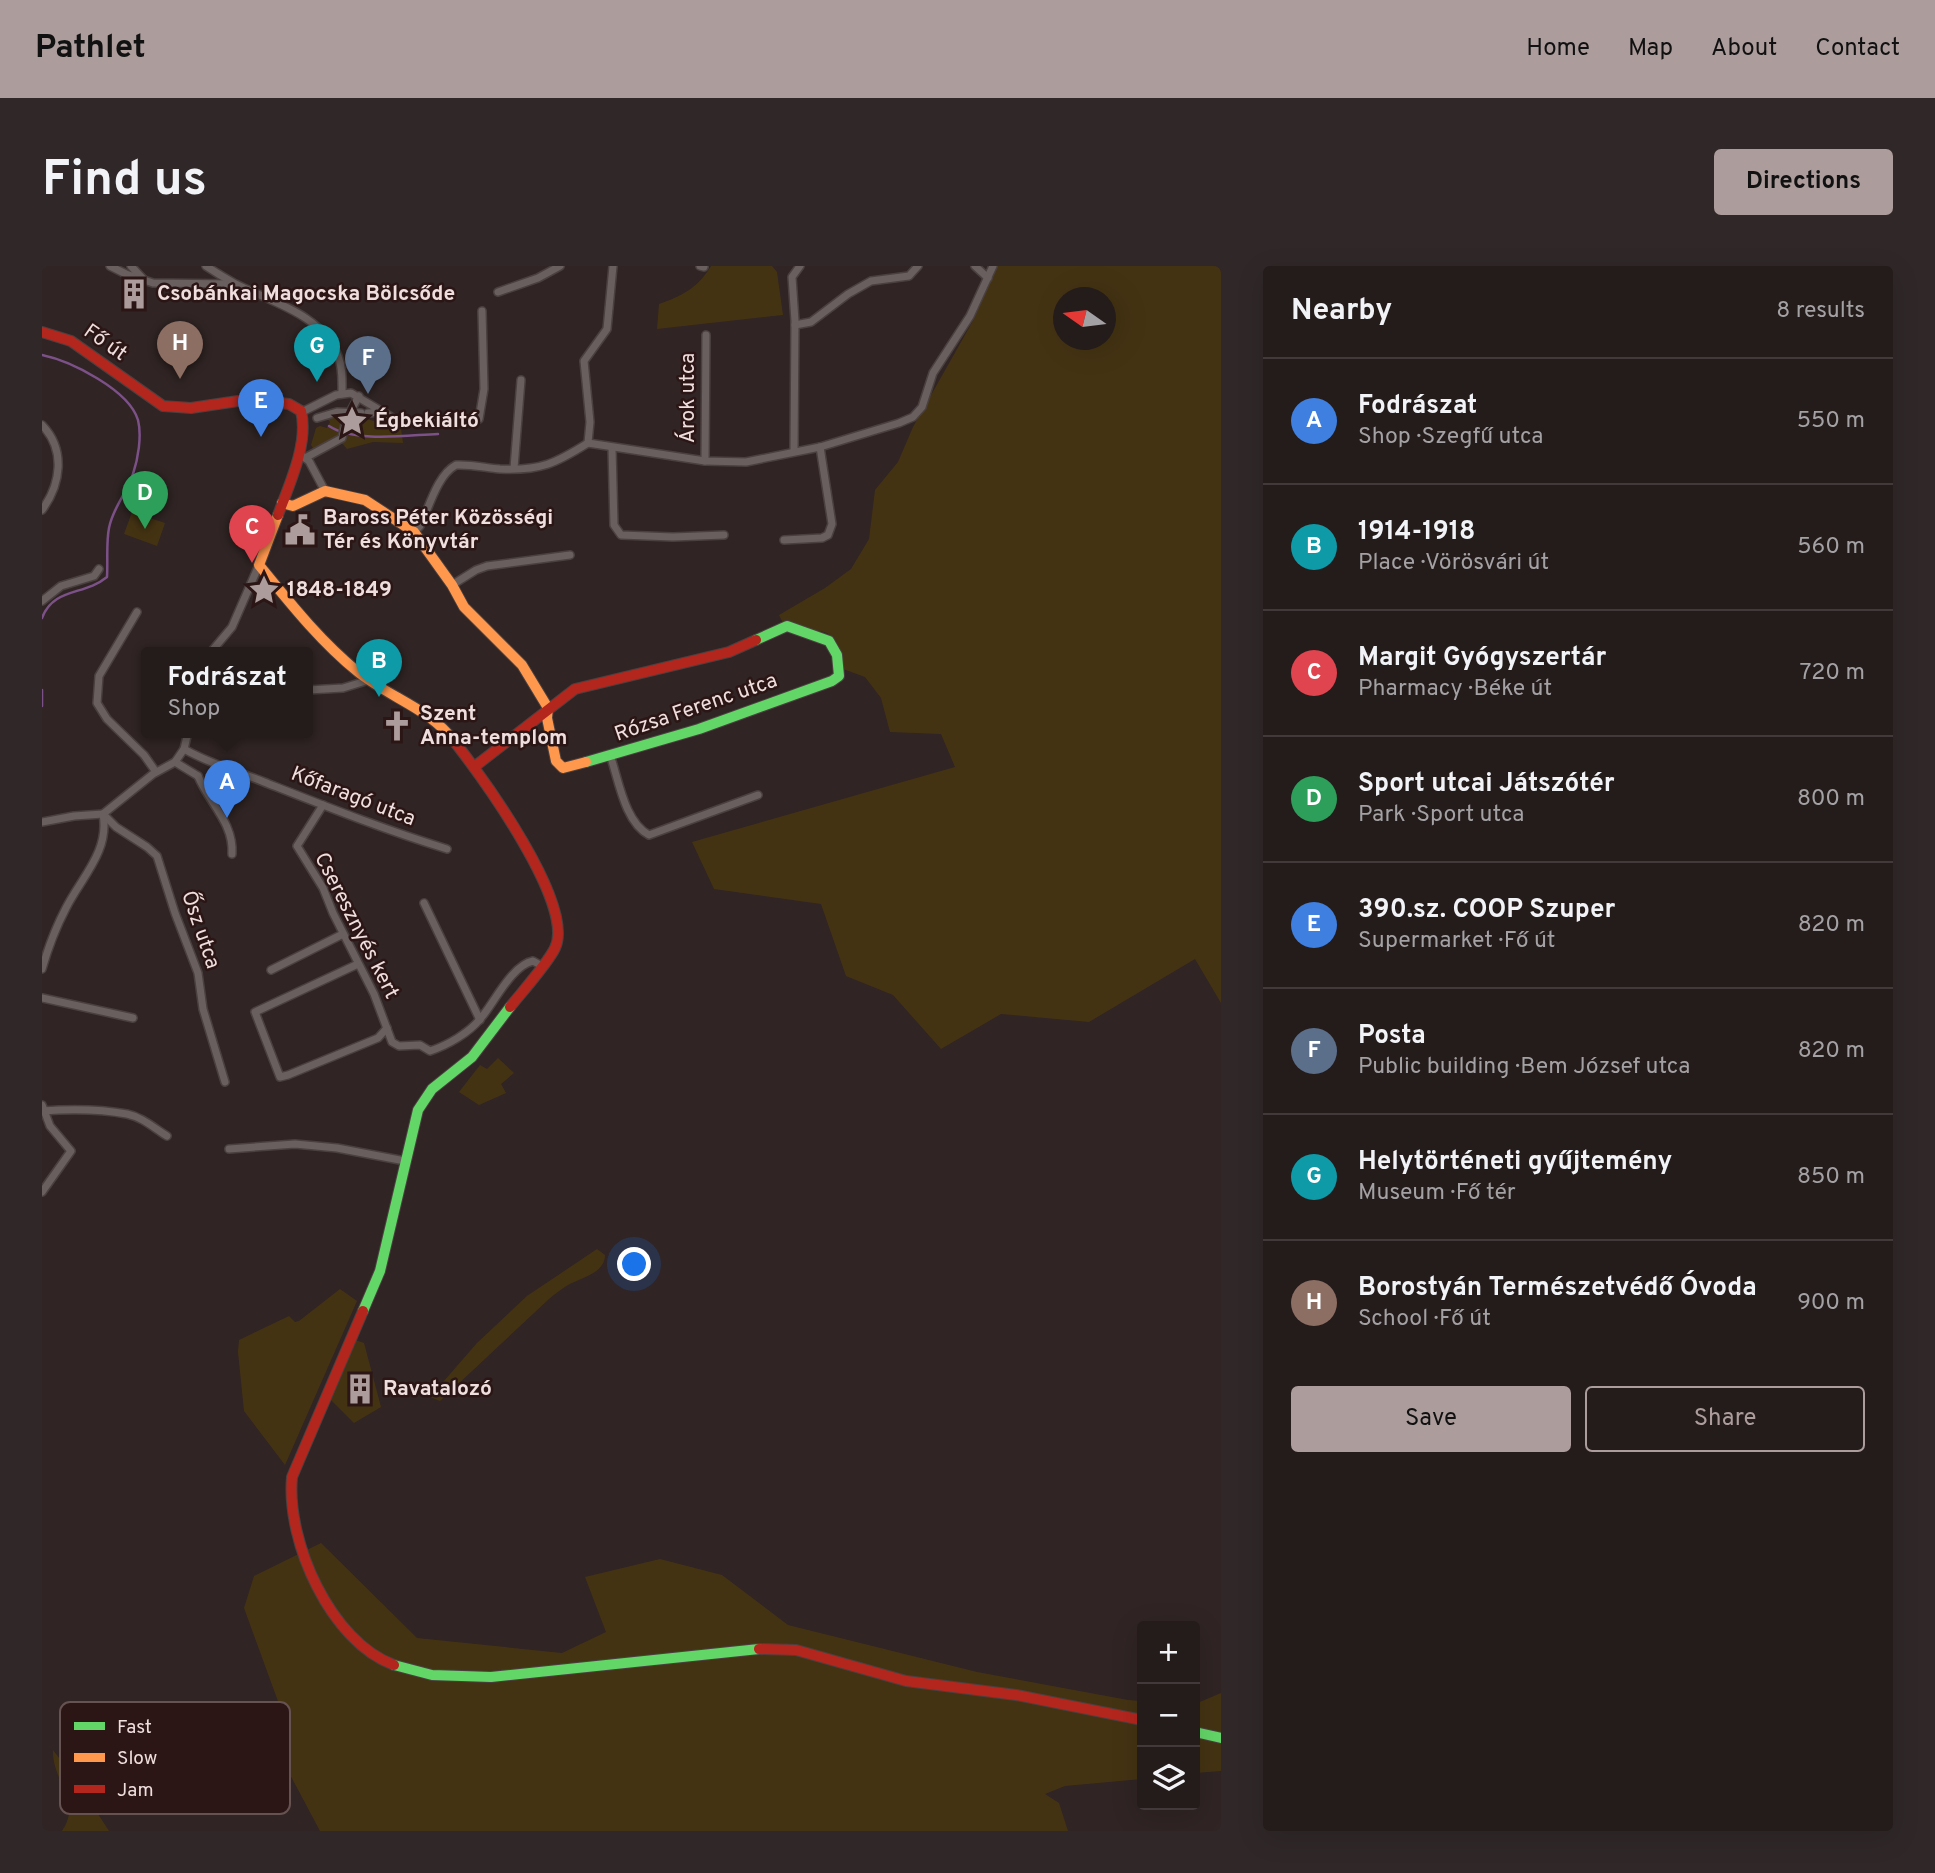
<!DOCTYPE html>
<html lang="en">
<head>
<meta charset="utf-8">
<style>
	body { margin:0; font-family:Overpass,sans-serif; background:#302828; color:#f1f3f6 }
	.controls { position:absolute; right:21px; bottom:21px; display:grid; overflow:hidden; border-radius:7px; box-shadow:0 7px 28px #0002 }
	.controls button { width:63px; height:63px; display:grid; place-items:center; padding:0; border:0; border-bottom:2px solid #41393a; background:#241b1b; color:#f1f3f6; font:35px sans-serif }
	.compass { position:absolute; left:1011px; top:21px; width:63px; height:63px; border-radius:50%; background:#241b1b; box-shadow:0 7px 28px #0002; rotate:284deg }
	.you { position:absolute; left:593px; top:999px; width:24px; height:24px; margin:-18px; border:5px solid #fff; border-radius:50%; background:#1a73e8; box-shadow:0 0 0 10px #1a73e833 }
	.badge { display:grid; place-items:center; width:46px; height:46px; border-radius:50%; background:#ac9d9c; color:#fff; font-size:23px; font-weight:700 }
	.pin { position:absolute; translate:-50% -58px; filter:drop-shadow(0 2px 4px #0008) }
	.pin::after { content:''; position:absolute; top:37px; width:24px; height:21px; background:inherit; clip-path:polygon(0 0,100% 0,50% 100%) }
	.popup { position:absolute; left:99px; top:381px; width:172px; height:91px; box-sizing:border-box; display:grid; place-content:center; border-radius:7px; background:#241b1b; filter:drop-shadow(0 2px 5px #0005); font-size:23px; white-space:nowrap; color:#a3a1a3 }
	.popup b { font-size:26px; color:#f1f3f6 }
	.popup::after { content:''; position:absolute; left:50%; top:100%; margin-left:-14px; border:14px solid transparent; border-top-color:#241b1b }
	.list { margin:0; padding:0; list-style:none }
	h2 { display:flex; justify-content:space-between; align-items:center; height:91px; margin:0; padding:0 28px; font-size:30px }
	h2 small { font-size:23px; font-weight:400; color:#a3a1a3 }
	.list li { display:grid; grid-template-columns:46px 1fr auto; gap:21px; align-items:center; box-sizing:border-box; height:126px; padding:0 28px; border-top:2px solid #41393a }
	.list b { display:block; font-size:26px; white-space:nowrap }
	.list p { margin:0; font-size:23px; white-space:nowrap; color:#a3a1a3 }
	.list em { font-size:23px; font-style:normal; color:#a3a1a3 }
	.actions { display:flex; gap:14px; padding:21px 28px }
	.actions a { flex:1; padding:16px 0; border:2px solid #ac9d9c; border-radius:7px; text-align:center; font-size:24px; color:#ac9d9c }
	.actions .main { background:#ac9d9c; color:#111 }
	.icon { flex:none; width:38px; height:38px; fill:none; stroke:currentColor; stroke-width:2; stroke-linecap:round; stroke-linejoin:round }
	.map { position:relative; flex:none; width:1179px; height:1565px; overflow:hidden; border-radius:7px }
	header { display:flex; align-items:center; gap:42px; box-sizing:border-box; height:98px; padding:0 35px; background:#ac9d9c; color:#111 }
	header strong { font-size:33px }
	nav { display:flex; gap:38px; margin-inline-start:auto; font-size:24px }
	.intro { display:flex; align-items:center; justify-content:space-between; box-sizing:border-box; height:168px; padding:0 42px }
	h1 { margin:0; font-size:49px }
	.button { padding:18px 32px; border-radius:7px; background:#ac9d9c; color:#111; font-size:24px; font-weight:700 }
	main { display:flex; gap:42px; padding:0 42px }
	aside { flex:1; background:#241b1b; border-radius:7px; box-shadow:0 7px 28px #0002 }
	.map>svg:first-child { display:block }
	.green { fill:#443313; fill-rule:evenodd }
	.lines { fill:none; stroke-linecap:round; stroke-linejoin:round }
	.stream { stroke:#7c5188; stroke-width:2.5 }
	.street-casing { stroke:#4a403f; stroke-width:10 }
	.fast-casing { stroke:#4a403f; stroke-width:12 }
	.slow-casing { stroke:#4a403f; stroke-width:12 }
	.jam-casing { stroke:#4a403f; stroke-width:12 }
	.street { stroke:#695f5f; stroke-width:7 }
	.fast { stroke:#63d668; stroke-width:10 }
	.slow { stroke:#ff974d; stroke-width:10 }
	.jam { stroke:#b3261e; stroke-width:10 }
	.labels { text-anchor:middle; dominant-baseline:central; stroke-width:5; stroke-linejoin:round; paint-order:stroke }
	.poi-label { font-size:21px; font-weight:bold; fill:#eededd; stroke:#2b1615; text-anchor:start }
	.street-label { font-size:21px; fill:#eededd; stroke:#2b1615 }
	.key { fill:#2b1615; stroke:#665251; stroke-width:2 }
	.key-label { font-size:19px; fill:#eededd }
</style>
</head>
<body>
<header>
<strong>Pathlet</strong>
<nav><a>Home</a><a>Map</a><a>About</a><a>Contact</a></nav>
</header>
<div class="intro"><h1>Find us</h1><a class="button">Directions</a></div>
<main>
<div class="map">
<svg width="1179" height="1565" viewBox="0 0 1179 1565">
	<rect width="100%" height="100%" fill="#302424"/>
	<g class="green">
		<path d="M669,0H730L735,6L741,49L615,63L617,38C640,30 656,22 669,0Z"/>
		<path d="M955,0H1179V737L1153,693L1047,756L959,748L899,783L851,729L804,710L779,638L672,623L650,576L913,501L899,468L848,466L839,432L823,411L801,403C799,389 798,371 782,366C777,364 771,365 766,363C756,358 751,355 740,355L737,349L783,322L809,303L827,273L833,224L856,196L871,161L932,53ZM1022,32H1064V74H1022Z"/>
		<polygon points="292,148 296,153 301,155 300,169 273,185 269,179 274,162 278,160 285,162 288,156 285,152"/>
		<polygon points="312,153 324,153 359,162 361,177 331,176 305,183 298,175 305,156"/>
		<polygon points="90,246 123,257 115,280 82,268"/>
		<polygon points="456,792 472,807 459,818 464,827 437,839 417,826 438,799 445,803"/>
		<path d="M555,983L563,989C563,1007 539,1012 526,1019C519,1023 513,1028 507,1033L398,1135L388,1131L435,1077L485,1030Z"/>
		<polygon points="298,1023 315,1035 243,1199 202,1145 196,1086 197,1074 247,1050 253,1056 257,1055"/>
		<polygon points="313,1074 322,1077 339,1141 312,1157 287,1132"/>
		<polygon points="279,1277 375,1372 520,1387 564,1366 543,1311 618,1293 680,1309 746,1359 935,1406 1086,1434 1100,1435 1100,1513 1023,1520 1003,1528 1017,1537 1026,1565 278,1565 228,1471 237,1438 202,1342 212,1310"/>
		<polygon points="1179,1427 1179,1505 1153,1507 1153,1438"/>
		<path d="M11,1484C18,1493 25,1502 29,1512C35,1529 34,1548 56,1548L67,1565H20C41,1533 10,1517 11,1484Z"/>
	</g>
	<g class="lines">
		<g class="stream">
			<path d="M0,89C29,95 87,124 96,154C100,170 96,193 91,208C85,227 71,241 67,262C64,277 66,295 65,311C42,330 12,321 0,352"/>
			<path d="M287,160C313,177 366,169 396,168"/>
			<polyline points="0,424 0,440"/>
		</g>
		<g class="street-casing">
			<g id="street">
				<polyline points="68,0 84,8 111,17 192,18"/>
				<polyline points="89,0 103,15"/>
				<path d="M164,0C173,6 183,12 192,17C228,36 279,47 296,90C301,102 300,115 300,127"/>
				<polyline points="658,0 662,1"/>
				<polyline points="933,0 946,12"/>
				<polyline points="456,26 496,12 518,0"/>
				<polyline points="753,59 769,56 806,28 829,15 867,10 876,0"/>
				<polyline points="260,146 294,129 309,127 356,155 411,157 437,153 442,123 440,45"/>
				<polyline points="326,147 340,146"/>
				<polyline points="275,152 295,146 319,147"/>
				<path d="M0,159C24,184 19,218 0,244"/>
				<polyline points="546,177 548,156 542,95 565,63 571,0"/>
				<polyline points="570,182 572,259 579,269 631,271 682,269"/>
				<polyline points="752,185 753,55 750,11 758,0"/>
				<polyline points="262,191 267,195 283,225"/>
				<polyline points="263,192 300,172 304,153 317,130"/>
				<polyline points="663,195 664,69"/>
				<polyline points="472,202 479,114"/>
				<path d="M372,266L378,260C387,242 395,209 414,199C429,198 444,202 458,203C499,205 514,197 546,177L663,195L704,196L778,181L857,157L871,151L880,141L891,107L928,50L951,0"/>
				<polyline points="742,274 780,272 786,269 790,258 778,181"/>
				<polyline points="410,319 434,304 445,300 528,289"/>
				<polyline points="0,335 19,320 52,310 57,303"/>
				<polyline points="95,346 57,410 55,437 65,453 102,489 114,506"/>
				<polyline points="169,386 190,361 217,299"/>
				<polyline points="266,424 301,422 327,414"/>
				<path d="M142,483C168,498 195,505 222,516C283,540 343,564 405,583"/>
				<path d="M569,492C577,516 583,556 607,569L716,529"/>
				<polyline points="133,496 156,510"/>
				<path d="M156,510C167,537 192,557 190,588"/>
				<path d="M281,539L255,580L281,622L291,647L332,728L350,776L357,780L378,779L388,785C406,779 427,767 439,752C452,737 470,699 491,695L500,700"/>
				<polyline points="61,548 74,561 105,581 115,590 133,647 156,707 161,743 183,816"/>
				<polyline points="0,556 32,550 61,548 111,508 133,496 142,483 146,466"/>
				<polyline points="382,637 438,754"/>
				<polyline points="316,698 213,746 238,811 246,809 336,772 345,762"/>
				<path d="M0,703C6,682 14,661 24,642C39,612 68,585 61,548"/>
				<polyline points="229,704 301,668"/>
				<polyline points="0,732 91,752"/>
				<polyline points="0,839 8,860 29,885 0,926"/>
				<path d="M0,845C27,843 58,843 85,848C100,851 112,862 125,870"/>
				<polyline points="187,883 253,878 295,882 363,895"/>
			</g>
		</g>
		<g class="fast-casing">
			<g id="fast">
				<polyline points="544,496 657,463 790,415 797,410 795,389 787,375 745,360 714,374"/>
				<polyline points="321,1045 338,1005 376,844 390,823 430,791 468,741"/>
				<polyline points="352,1399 390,1409 449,1411 717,1383"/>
				<polyline points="1153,1466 1179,1472"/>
			</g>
		</g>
		<g class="slow-casing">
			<g id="slow">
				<polyline points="240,237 251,240 283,225 323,234 372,266 410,319 422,341 480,399 506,442 505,452 514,495 521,502 544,496"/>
				<path d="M236,249L217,299C248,337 278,375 316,406C348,432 387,442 412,475"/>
			</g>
		</g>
		<g class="jam-casing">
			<g id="jam">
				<path d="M0,66L29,75L121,140L149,142L196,135H220L247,138L259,145C267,177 247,219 236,249"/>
				<path d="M412,475C440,511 534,639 513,682C506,697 480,726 468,741"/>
				<polyline points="432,501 533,423 687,386 714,374"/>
				<path d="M321,1045L250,1211C244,1276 289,1376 352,1399"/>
				<polyline points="717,1383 754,1384 864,1415 974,1429 1100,1454"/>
			</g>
		</g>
		<use href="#street" class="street"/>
		<use href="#fast" class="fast"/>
		<use href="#slow" class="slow"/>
		<use href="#jam" class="jam"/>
	</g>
	<defs>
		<g id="building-bare" transform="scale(2.415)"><path d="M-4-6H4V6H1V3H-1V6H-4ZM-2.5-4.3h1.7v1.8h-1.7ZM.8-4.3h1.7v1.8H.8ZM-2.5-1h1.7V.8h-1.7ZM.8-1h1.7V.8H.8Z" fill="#ac9d9c" stroke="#2b1615" stroke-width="2.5" paint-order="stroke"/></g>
		<g id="sight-bare" transform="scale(2.415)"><path d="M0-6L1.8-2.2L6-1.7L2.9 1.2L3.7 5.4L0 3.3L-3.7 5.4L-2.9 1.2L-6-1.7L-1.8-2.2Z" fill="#ac9d9c" stroke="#2b1615" stroke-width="2.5" paint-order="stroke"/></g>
		<g id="civic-bare" transform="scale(2.415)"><path d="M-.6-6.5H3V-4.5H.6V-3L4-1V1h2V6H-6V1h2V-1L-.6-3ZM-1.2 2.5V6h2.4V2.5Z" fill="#ac9d9c" stroke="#2b1615" stroke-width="2.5" paint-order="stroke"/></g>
		<g id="church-bare" transform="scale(2.415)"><path d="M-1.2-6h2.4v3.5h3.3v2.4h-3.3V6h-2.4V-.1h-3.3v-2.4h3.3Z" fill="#ac9d9c" stroke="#2b1615" stroke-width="2.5" paint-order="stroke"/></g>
	</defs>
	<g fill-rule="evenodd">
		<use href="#building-bare" x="92" y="28"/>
		<use href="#sight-bare" x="310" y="155"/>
		<use href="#civic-bare" x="258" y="264"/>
		<use href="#sight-bare" x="222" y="324"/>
		<use href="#church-bare" x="355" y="460"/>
		<use href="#building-bare" x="318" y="1123"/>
	</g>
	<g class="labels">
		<g class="poi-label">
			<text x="115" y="28">Csobánkai Magocska Bölcsőde</text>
			<text x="333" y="155">Égbekiáltó</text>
			<text x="281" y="252">Baross Péter Közösségi<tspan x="281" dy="24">Tér és Könyvtár</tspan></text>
			<text x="245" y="324">1848-1849</text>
			<text x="378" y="448">Szent<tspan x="378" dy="24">Anna-templom</tspan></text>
			<text x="341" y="1123">Ravatalozó</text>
		</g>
		<g class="street-label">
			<text transform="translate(63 77) rotate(35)">Fő út</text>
			<text transform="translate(646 132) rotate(-90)">Árok utca</text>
			<text transform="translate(654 442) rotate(-19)">Rózsa Ferenc utca</text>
			<text transform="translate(311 531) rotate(21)">Kőfaragó utca</text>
			<text transform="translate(314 660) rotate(63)">Cseresznyés kert</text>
			<text transform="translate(158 664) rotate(71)">Ősz utca</text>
		</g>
	</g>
	<rect x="18" y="1436" width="230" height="112" rx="10" class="key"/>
	<rect x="32" y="1456" width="31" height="8" fill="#63d668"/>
	<rect x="32" y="1487" width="31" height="9" fill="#ff974d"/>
	<rect x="32" y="1519" width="31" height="8" fill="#b3261e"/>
	<g class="key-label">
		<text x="75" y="1467">Fast</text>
		<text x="75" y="1498">Slow</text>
		<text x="75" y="1530">Jam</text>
	</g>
</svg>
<div class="controls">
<button>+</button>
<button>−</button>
<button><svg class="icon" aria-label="layers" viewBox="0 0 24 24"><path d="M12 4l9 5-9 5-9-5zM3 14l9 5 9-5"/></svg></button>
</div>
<svg class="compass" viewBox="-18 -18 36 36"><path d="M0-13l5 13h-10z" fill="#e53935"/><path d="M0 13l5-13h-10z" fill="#a3a1a3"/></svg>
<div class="you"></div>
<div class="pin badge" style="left:185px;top:552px;background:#3f7fe0">A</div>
<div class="popup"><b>Fodrászat</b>Shop</div>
<div class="pin badge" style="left:337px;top:431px;background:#0f9aa8">B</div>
<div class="pin badge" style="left:210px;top:297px;background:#e0444e">C</div>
<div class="pin badge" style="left:103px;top:263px;background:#2e9e5b">D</div>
<div class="pin badge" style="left:219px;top:171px;background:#3f7fe0">E</div>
<div class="pin badge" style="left:326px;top:128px;background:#5c6f8a">F</div>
<div class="pin badge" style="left:275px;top:116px;background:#0f9aa8">G</div>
<div class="pin badge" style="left:138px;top:113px;background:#8d6e63">H</div>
</div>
<aside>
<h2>Nearby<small>8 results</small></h2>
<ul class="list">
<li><span class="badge" style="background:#3f7fe0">A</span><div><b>Fodrászat</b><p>Shop · Szegfű utca</p></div><em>550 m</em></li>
<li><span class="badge" style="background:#0f9aa8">B</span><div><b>1914-1918</b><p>Place · Vörösvári út</p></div><em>560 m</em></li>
<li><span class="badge" style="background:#e0444e">C</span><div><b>Margit Gyógyszertár</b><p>Pharmacy · Béke út</p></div><em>720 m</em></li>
<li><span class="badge" style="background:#2e9e5b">D</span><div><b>Sport utcai Játszótér</b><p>Park · Sport utca</p></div><em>800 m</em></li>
<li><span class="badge" style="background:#3f7fe0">E</span><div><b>390.sz. COOP Szuper</b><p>Supermarket · Fő út</p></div><em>820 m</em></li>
<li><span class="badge" style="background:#5c6f8a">F</span><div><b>Posta</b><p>Public building · Bem József utca</p></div><em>820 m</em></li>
<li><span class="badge" style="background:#0f9aa8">G</span><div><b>Helytörténeti gyűjtemény</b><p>Museum · Fő tér</p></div><em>850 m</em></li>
<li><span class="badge" style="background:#8d6e63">H</span><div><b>Borostyán Természetvédő Óvoda</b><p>School · Fő út</p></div><em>900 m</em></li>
</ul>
<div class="actions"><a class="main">Save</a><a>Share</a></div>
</aside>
</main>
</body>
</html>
